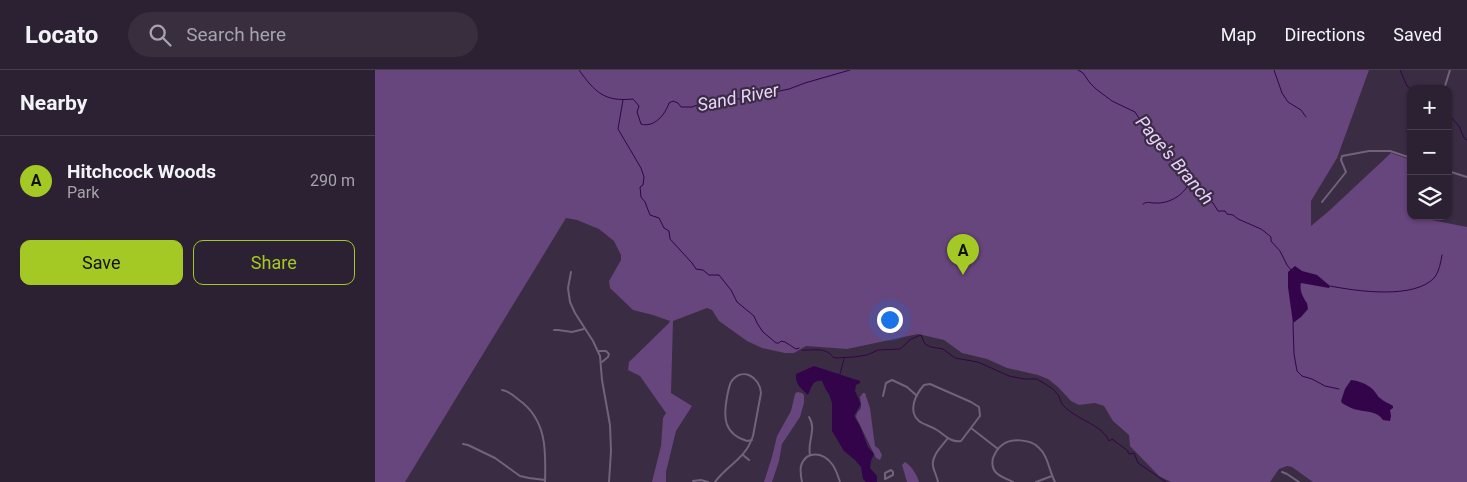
<!DOCTYPE html>
<html lang="en">
<head>
<meta charset="utf-8">
<style>
	body { margin:0; font-family:Roboto,sans-serif; background:#382e3e; color:#f1f3f6 }
	.controls { position:absolute; right:15px; top:15px; display:grid; overflow:hidden; border-radius:10px; box-shadow:0 1px 4px #0004 }
	.controls button { width:45px; height:45px; display:grid; place-items:center; padding:0; border:0; border-bottom:1px solid #483e4d; background:#2c2132; color:#f1f3f6; font:25px sans-serif }
	.you { position:absolute; left:514px; top:249px; width:18px; height:18px; margin:-12px; border:4px solid #fff; border-radius:50%; background:#1a73e8; box-shadow:0 0 0 8px #1a73e833 }
	.badge { display:grid; place-items:center; width:32px; height:32px; border-radius:50%; background:#a4c824; color:#111; font-size:16px; font-weight:700 }
	.pin { position:absolute; translate:-50% -41px; filter:drop-shadow(0 1px 2px #0008) }
	.pin::after { content:''; position:absolute; top:26px; width:18px; height:15px; background:inherit; clip-path:polygon(0 0,100% 0,50% 100%) }
	.list { margin:0; padding:0; list-style:none }
	h2 { display:flex; justify-content:space-between; align-items:center; height:65px; margin:0; padding:0 20px; font-size:21px }
	h2 small { font-size:16px; font-weight:400; color:#a6a3ac }
	.list li { display:grid; grid-template-columns:32px 1fr auto; gap:15px; align-items:center; box-sizing:border-box; height:90px; padding:0 20px; border-top:1px solid #483e4d }
	.list b { display:block; font-size:19px; white-space:nowrap }
	.list p { margin:0; font-size:16px; white-space:nowrap; color:#a6a3ac }
	.list em { font-size:16px; font-style:normal; color:#a6a3ac }
	.actions { display:flex; gap:10px; padding:15px 20px }
	.actions a { flex:1; padding:11px 0; border:1px solid #a4c824; border-radius:10px; text-align:center; font-size:18px; color:#a4c824 }
	.actions .main { background:#a4c824; color:#111 }
	.icon { flex:none; width:28px; height:28px; fill:none; stroke:currentColor; stroke-width:2; stroke-linecap:round; stroke-linejoin:round }
	.map { position:relative; flex:none; width:1092px; height:412px; overflow:hidden }
	header { display:flex; align-items:center; gap:30px; box-sizing:border-box; height:70px; padding:0 25px; background:#2c2132; border-bottom:1px solid #483e4d }
	header strong { font-size:24px }
	nav { display:flex; gap:28px; margin-inline-start:auto; font-size:18px }
	.search { width:350px; height:45px; background:#382e3e; display:flex; align-items:center; gap:12px; box-sizing:border-box; padding:0 18px; border-radius:28px; color:#a6a3ac; font-size:19px }
	main { display:flex }
	aside { flex:1; background:#2c2132 }
	.map>svg:first-child { display:block }
	.green { fill:#67457d }
	.water { fill:#330449 }
	.lines { fill:none; stroke-linecap:round; stroke-linejoin:round }
	.stream { stroke:#330449; stroke-width:1 }
	.street { stroke:#72627c; stroke-width:2 }
	.labels { text-anchor:middle; dominant-baseline:central; stroke-width:4.5; stroke-linejoin:round; paint-order:stroke }
	.water-label { font-size:18px; font-style:italic; fill:#ebd3fb; stroke:#3a2c43 }
</style>
</head>
<body>
<header>
<strong>Locato</strong>
<div class="search"><svg class="icon" aria-label="search" viewBox="0 0 24 24"><circle cx="10" cy="10" r="6"/><path d="M15 15l6 6"/></svg>Search here</div>
<nav><a>Map</a><a>Directions</a><a>Saved</a></nav>
</header>
<main>
<aside>
<h2>Nearby<small></small></h2>
<ul class="list">
<li><span class="badge">A</span><div><b>Hitchcock Woods</b><p>Park</p></div><em>290 m</em></li>
</ul>
<div class="actions"><a class="main">Save</a><a>Share</a></div>
</aside>
<div class="map">
<svg width="1092" height="412" viewBox="0 0 1092 412">
	<rect width="100%" height="100%" fill="#3a2c43"/>
	<g class="green">
		<polygon points="0,0 994,0 962,88 936,131 936,156 955,140 1016,83 1036,90 1036,146 1092,157 1092,412 938,412 917,397 912,396 904,399 895,412 796,412 784,406 755,376 754,365 738,351 729,336 720,333 704,335 696,331 683,317 673,309 663,305 632,298 612,289 587,283 569,270 543,264 472,279 431,276 419,283 410,283 387,278 372,271 344,251 337,240 332,238 298,251 296,323 317,336 301,361 291,402 291,412 277,412 286,376 288,348 291,343 265,306 253,300 254,292 294,253 295,251 278,245 258,240 235,218 234,211 246,190 246,185 239,171 224,159 202,150 191,148 30,412 0,412"/>
		<polygon points="422,322 427,323 429,325 429,333 425,347 407,374 404,391 397,412 389,412 397,387 402,366 416,341 420,324"/>
		<polygon points="488,323 490,323 495,338 500,376 504,379 507,385 505,390 501,388 481,347 482,343 486,338 485,327"/>
		<path d="M530,392C536,395 542,405 544,412H532L527,395Z"/>
	</g>
	<g class="water">
		<path d="M920,196L927,201L942,205L955,216L954,218L926,213C924,219 928,228 932,233L933,239L926,247L918,253L913,217V202Z"/>
		<path d="M439,296L485,311V313L481,315L480,321L486,334L479,346L485,356L493,377L499,384L496,391L495,398L502,406V412H491L488,409L486,397L480,390L469,381L457,361V333L454,324L451,320L447,311C438,309 436,318 433,325C427,319 420,315 421,304Z"/>
		<path d="M976,310C985,311 995,315 1000,322C1002,324 1003,327 1005,328C1009,332 1014,333 1018,336V338L1015,340L1016,346L1015,351L1008,350C1002,341 993,342 983,340C977,339 972,336 967,333L966,331L970,319Z"/>
	</g>
	<g class="lines">
		<g class="stream">
			<path d="M204,0C220,22 229,32 258,29L264,36L262,42L266,54C279,58 290,45 294,33L298,31L303,33L306,37H317L338,29H370L395,23L414,19L430,13L475,0"/>
			<path d="M703,0L708,3L715,13L721,19L737,31L760,42L766,51L784,67L787,72V78C794,83 788,77 792,84C796,92 802,95 808,99V101L822,119L838,133L843,141H850L852,144L858,145L863,149L886,159L890,162L896,167V171L905,181L912,195L916,200"/>
			<polyline points="899,0 907,23 913,32 926,40 931,47"/>
			<polyline points="1025,0 1032,16 1036,19"/>
			<polyline points="248,30 243,59 266,98 269,107 268,115 265,117 266,127 270,132 275,145 284,148 289,158 294,161 295,169 317,193 321,199 328,200 334,205 344,205 356,220 362,232 379,246 382,253 388,262 401,273 404,273 406,271 410,272 421,279 424,278"/>
			<polyline points="1073,44 1084,56 1089,68 1092,70"/>
			<path d="M768,134C773,131 774,133 780,133C794,134 810,125 815,111"/>
			<path d="M955,216C981,221 1040,230 1060,207C1064,201 1066,192 1067,185"/>
			<polyline points="918,253 919,284 922,301 927,306 937,309 950,316 964,319"/>
			<path d="M427,280C439,281 450,276 459,288L479,287L492,285L503,280L525,279L536,269L546,265L550,274L556,277L568,279L580,288L603,292L634,306L649,309H662L678,319L684,326C687,347 726,351 734,371L737,369L753,381V383L755,384L759,383L763,393L791,412"/>
			<polyline points="465,304 469,289"/>
		</g>
		<g class="street">
			<polyline points="1070,16 1075,0"/>
			<polyline points="1073,101 1092,107"/>
			<polyline points="947,132 971,102 966,90 967,86 994,81 1015,81 1036,88"/>
			<polyline points="196,202 193,218 195,232 200,243 218,271 225,286 227,310 235,355 236,381 234,412"/>
			<polyline points="179,260 183,260 197,262 209,259"/>
			<polyline points="224,281 231,281 234,284 233,287 227,292"/>
			<path d="M555,314L596,332L604,337L605,346L586,371C576,373 570,365 562,360C556,356 549,355 544,351C532,341 541,324 549,315Z"/>
			<path d="M127,320C134,321 139,326 144,330C172,350 171,381 170,412"/>
			<polyline points="508,326 511,313 517,310 532,317 541,325"/>
			<path d="M434,347C442,359 432,372 435,385"/>
			<polyline points="596,358 623,379"/>
			<polyline points="88,374 93,375 120,388 145,406 154,408 170,410"/>
			<polyline points="368,385 374,390"/>
			<polygon points="516,400 518,402 518,405 510,409 510,403"/>
			<polyline points="907,402 912,404 924,412"/>
			<polyline points="318,411 326,410 333,412"/>
			<path d="M340,412C353,394 370,390 378,366L386,323C385,307 367,296 356,312C354,316 353,322 352,327C348,348 349,364 372,371L377,370"/>
			<path d="M427,412C426,407 425,401 426,396C431,380 448,382 457,394C461,399 463,406 465,412"/>
			<path d="M563,412C562,406 559,402 558,396C556,386 567,376 573,368"/>
			<path d="M638,412C632,409 622,406 619,400C617,396 617,392 618,388C620,383 623,378 627,375C636,368 655,369 663,377C673,385 674,401 680,412"/>
			<polyline points="661,412 677,406"/>
		</g>
	</g>
	<g class="labels">
		<g class="water-label">
			<text transform="translate(363 27) rotate(-11)">Sand River</text>
			<text transform="translate(800 90) rotate(50)">Page's Branch</text>
		</g>
	</g>
</svg>
<div class="controls">
<button>+</button>
<button>−</button>
<button><svg class="icon" aria-label="layers" viewBox="0 0 24 24"><path d="M12 4l9 5-9 5-9-5zM3 14l9 5 9-5"/></svg></button>
</div>
<div class="you"></div>
<div class="pin badge" style="left:588px;top:205px">A</div>
</div>
</main>
</body>
</html>
